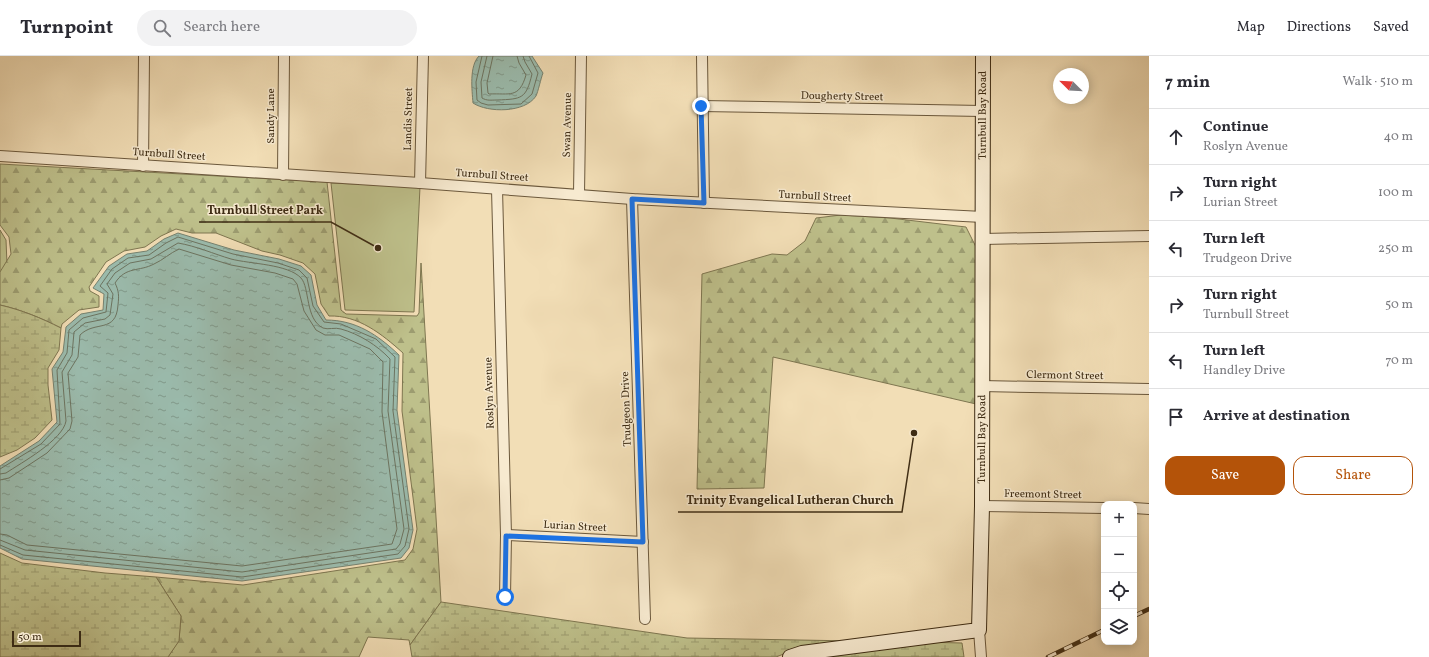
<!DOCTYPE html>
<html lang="en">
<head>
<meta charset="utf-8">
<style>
	body { margin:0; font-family:Vollkorn,serif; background:#f2f2f3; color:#2b2b33 }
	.controls { position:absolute; right:12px; bottom:12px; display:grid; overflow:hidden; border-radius:8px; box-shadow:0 2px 10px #0003 }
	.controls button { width:36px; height:36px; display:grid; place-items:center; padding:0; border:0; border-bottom:1px solid #e1e1e2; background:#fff; color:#2b2b33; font:20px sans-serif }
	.compass { position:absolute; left:1053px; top:12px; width:36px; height:36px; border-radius:50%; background:#fff; box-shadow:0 2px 10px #0003; rotate:294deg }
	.scale { position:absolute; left:12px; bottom:10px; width:69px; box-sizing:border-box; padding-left:4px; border:2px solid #3e2c14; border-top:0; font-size:11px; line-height:14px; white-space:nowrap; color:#3e2c14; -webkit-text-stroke:3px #f7ead0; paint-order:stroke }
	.stop { position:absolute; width:12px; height:12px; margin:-9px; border:3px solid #1a73e8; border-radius:50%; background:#fff }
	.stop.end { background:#1a73e8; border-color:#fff; box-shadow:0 1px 4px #0008 }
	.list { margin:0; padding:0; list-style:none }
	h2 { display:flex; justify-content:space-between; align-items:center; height:52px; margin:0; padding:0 16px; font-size:17px }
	h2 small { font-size:13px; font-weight:400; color:#7c7c81 }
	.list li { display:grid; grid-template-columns:26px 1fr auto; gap:12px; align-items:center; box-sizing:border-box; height:56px; padding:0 16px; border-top:1px solid #e1e1e2 }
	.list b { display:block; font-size:15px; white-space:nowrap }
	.list p { margin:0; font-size:13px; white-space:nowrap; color:#7c7c81 }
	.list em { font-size:13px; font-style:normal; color:#7c7c81 }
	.actions { display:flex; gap:8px; padding:12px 16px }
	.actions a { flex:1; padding:9px 0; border:1px solid #b45309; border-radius:12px; text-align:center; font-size:14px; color:#b45309 }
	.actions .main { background:#b45309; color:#fff }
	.icon { flex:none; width:22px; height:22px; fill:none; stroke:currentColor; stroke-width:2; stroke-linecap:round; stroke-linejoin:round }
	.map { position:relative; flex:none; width:1149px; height:601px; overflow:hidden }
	header { display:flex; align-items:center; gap:24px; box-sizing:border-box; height:56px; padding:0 20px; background:#fff; border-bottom:1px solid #e1e1e2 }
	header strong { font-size:19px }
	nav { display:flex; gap:22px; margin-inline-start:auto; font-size:14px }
	.search { width:280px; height:36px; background:#f2f2f3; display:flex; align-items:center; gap:10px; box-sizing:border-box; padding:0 14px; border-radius:22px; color:#7c7c81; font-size:15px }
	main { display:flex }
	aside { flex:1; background:#fff }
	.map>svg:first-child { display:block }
	.green { fill:#bec08b; stroke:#7e7650 }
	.forest { fill:url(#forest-firs); stroke:#7e7650 }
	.wetland { fill:url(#wetland-marsh); stroke:#7e7650 }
	.water { fill:url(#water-ripples); stroke:#768270 }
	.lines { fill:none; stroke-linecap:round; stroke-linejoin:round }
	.shore { stroke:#6c7461; stroke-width:1 }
	.street-casing { stroke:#6b583c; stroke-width:12 }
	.secondary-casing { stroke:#3e2c14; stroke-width:16 }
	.street { stroke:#f7ead0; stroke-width:10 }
	.secondary { stroke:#f7ead0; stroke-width:14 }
	.rail-casing { stroke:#3e2c14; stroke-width:4.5 }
	.rail { stroke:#f7ead0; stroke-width:3; stroke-dasharray:9; stroke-linecap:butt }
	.route { stroke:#1a73e8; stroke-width:5 }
	.labels { text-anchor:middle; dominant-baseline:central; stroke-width:3; stroke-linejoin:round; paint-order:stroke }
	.street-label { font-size:11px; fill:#3e2c14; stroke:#f7ead0 }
	.leader { fill:none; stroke:#3e2c14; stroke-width:1.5 }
	.callout-dot { fill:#3e2c14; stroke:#f7ead0; stroke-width:1.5 }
	.callout-label { font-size:12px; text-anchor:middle; font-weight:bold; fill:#3e2c14; stroke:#f7ead0; stroke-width:3; stroke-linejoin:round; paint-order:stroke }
</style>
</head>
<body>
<header>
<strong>Turnpoint</strong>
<div class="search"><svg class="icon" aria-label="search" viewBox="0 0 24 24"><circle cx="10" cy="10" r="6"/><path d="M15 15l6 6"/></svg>Search here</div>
<nav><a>Map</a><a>Directions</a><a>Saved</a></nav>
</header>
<main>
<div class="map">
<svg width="1149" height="601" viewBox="0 0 1149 601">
	<defs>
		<pattern id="forest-firs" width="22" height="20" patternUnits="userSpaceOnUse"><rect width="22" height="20" fill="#bec08b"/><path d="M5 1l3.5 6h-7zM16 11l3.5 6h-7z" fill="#9c9c70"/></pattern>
		<pattern id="wetland-marsh" width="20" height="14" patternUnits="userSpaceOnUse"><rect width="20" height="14" fill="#bec08b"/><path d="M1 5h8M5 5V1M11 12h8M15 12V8" fill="none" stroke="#9c9c70"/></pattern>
		<pattern id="water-ripples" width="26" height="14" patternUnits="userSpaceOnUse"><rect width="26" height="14" fill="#9bbcae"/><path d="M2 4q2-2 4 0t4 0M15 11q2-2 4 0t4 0" fill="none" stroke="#80998c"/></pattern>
	</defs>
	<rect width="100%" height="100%" fill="#f2deb6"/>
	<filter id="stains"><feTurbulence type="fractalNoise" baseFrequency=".005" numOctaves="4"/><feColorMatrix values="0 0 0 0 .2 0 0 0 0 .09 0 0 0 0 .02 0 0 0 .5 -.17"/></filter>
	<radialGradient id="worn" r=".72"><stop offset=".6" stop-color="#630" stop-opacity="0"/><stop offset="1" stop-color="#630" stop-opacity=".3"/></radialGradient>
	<g class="green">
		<polygon points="331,127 420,131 414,256 345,254"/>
		<polygon points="0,174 6,184 7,208 0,219"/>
	</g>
	<g class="forest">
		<path d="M0,108L327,126L341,254L346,258L417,260L419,257L421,207L441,546L410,589L409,584L368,581L359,601H168L179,584L181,560L156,521L243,529L405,504L413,493L417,473L402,355L403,297C382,278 358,259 329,260L321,248L315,218L303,207L280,199L262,195L216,177H192L176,173L161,180L145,191L124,195L106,206L89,231L90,235L99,240V251L79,254L62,268L61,272C41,262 22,254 0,249V216L11,198L9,181L0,169Z"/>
		<polygon points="841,159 890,162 966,171 976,191 976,348 773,301 764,432 697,433 702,218 772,198 787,199 805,185 816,162"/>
	</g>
	<g class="wetland">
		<path d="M0,249C22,254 41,262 61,272L59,294L48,312V329L52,364L35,382L17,394L0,401Z"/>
		<polygon points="0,497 22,507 105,517 156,521 181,560 179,585 168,601 0,601"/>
		<polygon points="441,546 687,582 854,585 799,592 776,601 412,601 410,589"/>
		<polygon points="922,586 962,587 964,601 805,601"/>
	</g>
	<g class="water">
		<path d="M479,0H532L543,17C541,22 538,36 536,40C525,57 488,57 473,47C472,34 469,10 479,0Z"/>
		<path d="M178,177L234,194L279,203L301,210L311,219L317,249L326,264C356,264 378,279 399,299L397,354L413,474L409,492L401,502L242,525L22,503L0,492V410L39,385L57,366L52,313L63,296L66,271L81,258L103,254L104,238L93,232L109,210L127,198L147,195L164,183Z"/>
	</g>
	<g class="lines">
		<g class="shore">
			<polyline points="482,0 476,26 477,44 481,47 488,49 521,48 532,38 538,17 529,0"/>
			<path d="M487,0L481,26L482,42C487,45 491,44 497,44C522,43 526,43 532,18L525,6L523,0"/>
			<path d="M493,0L487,27L488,37L489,38C510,37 519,43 526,19L519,7L517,0"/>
			<polyline points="0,413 41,388 60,368 57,314 67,297 69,274 83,262 106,256 108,237 100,230 112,213 128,202 149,199 166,187 178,181 233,198 278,207 299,214 307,222 313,250 324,266 341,268 376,283 395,301 393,355 409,473 405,490 398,498 242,521 23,499 0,489"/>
			<path d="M0,418L6,417C21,407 63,384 66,365L62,316L72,299L74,276L85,267L105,263L110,259L113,238L107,228L115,217L130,207L151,203L178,187C196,190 214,198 231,203C250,208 288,208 301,222C310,232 305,263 323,272C328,274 335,271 341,273C359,278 377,289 390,303L388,355L404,473L400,488L396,493L242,516L25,494L0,484"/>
			<path d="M0,424L9,422L47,397L70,373L72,365L68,317L78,301L80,279C95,264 116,278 118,249C119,240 119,235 115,227C126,210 139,216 154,208C163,204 170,197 179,193L231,209L275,217L293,223L297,228L304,255L316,274L325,279H339L370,293L383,306L382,356L397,473L392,488L242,510L27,489L7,479L0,478"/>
		</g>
		<g class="street-casing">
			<g id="street">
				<polyline points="702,0 704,147"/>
				<polyline points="701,50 982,55"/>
				<polyline points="0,100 420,127 632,143 983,161"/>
				<polyline points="143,110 144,0"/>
				<polyline points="283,119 284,0"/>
				<polyline points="420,127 423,0"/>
				<polyline points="497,133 506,479 505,541"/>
				<polyline points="579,138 581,0"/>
				<polyline points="632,143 645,563"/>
				<polyline points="983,183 1149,180"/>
				<polyline points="981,330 1149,333"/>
				<polyline points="982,450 1104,452"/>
				<polyline points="1134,452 1149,453"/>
				<polyline points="506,479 643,486"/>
				<polyline points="979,574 981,601"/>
			</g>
		</g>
		<g class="secondary-casing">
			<g id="secondary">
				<path id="s1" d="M790,601L802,597L979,574L982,450L983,0"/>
			</g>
		</g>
		<use href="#street" class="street"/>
		<use href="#secondary" class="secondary"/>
		<g class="rail-casing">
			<g id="rail">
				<polyline points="1134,560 1149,553"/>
				<polyline points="1048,601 1104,574"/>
			</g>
		</g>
		<use href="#rail" class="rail"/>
	</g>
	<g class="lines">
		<polyline class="route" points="505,541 506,480 643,486 632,143 704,147 701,50"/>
	</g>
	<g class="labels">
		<g class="street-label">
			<text transform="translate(842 41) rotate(1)">Dougherty Street</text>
			<text stroke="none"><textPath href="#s1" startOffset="706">Turnbull Bay Road</textPath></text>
			<text transform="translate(271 60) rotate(-90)">Sandy Lane</text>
			<text transform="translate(409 63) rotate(-89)">Landis Street</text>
			<text transform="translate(568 69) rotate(-89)">Swan Avenue</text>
			<text transform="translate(169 99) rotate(4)">Turnbull Street</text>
			<text transform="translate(492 120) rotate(4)">Turnbull Street</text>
			<text transform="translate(815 141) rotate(3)">Turnbull Street</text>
			<text transform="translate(1065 320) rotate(1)">Clermont Street</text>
			<text transform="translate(490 337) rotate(-92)">Roslyn Avenue</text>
			<text transform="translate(627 353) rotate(-92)">Trudgeon Drive</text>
			<text stroke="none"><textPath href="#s1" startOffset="382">Turnbull Bay Road</textPath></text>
			<text transform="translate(1043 439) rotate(1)">Freemont Street</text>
			<text transform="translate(575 471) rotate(3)">Lurian Street</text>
		</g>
	</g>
	<path class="leader" d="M378 192L331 166H199M914 377L902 456H678"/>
	<g class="callout-dot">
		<circle cx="378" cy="192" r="4"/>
		<circle cx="914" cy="377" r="4"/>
	</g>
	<g class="callout-label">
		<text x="265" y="158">Turnbull Street Park</text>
		<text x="790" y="448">Trinity Evangelical Lutheran Church</text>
	</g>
	<rect width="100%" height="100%" filter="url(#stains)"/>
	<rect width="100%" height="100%" fill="url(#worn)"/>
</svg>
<div class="controls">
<button>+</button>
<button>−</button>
<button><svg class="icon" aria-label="locate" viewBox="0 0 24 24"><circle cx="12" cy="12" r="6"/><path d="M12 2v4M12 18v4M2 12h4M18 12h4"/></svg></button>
<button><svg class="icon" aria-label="layers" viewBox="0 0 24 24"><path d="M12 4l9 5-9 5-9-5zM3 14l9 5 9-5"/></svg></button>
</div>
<svg class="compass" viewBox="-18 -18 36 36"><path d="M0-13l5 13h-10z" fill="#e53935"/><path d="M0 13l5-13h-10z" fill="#7c7c81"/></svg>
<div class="scale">50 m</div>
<div class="stop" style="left:505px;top:541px"></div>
<div class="stop end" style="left:701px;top:50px"></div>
</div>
<aside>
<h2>7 min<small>Walk · 510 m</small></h2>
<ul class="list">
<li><svg class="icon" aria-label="ahead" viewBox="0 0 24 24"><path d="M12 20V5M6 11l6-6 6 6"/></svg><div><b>Continue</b><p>Roslyn Avenue</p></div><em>40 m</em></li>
<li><svg class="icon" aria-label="right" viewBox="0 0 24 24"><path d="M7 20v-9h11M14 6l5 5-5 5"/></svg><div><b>Turn right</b><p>Lurian Street</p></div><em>100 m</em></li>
<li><svg class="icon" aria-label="left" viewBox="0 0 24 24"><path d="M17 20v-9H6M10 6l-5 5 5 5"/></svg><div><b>Turn left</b><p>Trudgeon Drive</p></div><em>250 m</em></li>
<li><svg class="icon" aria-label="right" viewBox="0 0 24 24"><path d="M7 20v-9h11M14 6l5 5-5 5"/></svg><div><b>Turn right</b><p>Turnbull Street</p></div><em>50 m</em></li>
<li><svg class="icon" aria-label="left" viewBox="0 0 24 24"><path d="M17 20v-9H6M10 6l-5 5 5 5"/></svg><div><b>Turn left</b><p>Handley Drive</p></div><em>70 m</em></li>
<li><svg class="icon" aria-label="arrive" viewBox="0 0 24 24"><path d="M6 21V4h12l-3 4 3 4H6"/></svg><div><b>Arrive at destination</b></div></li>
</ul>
<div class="actions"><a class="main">Save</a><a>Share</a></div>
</aside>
</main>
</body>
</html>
